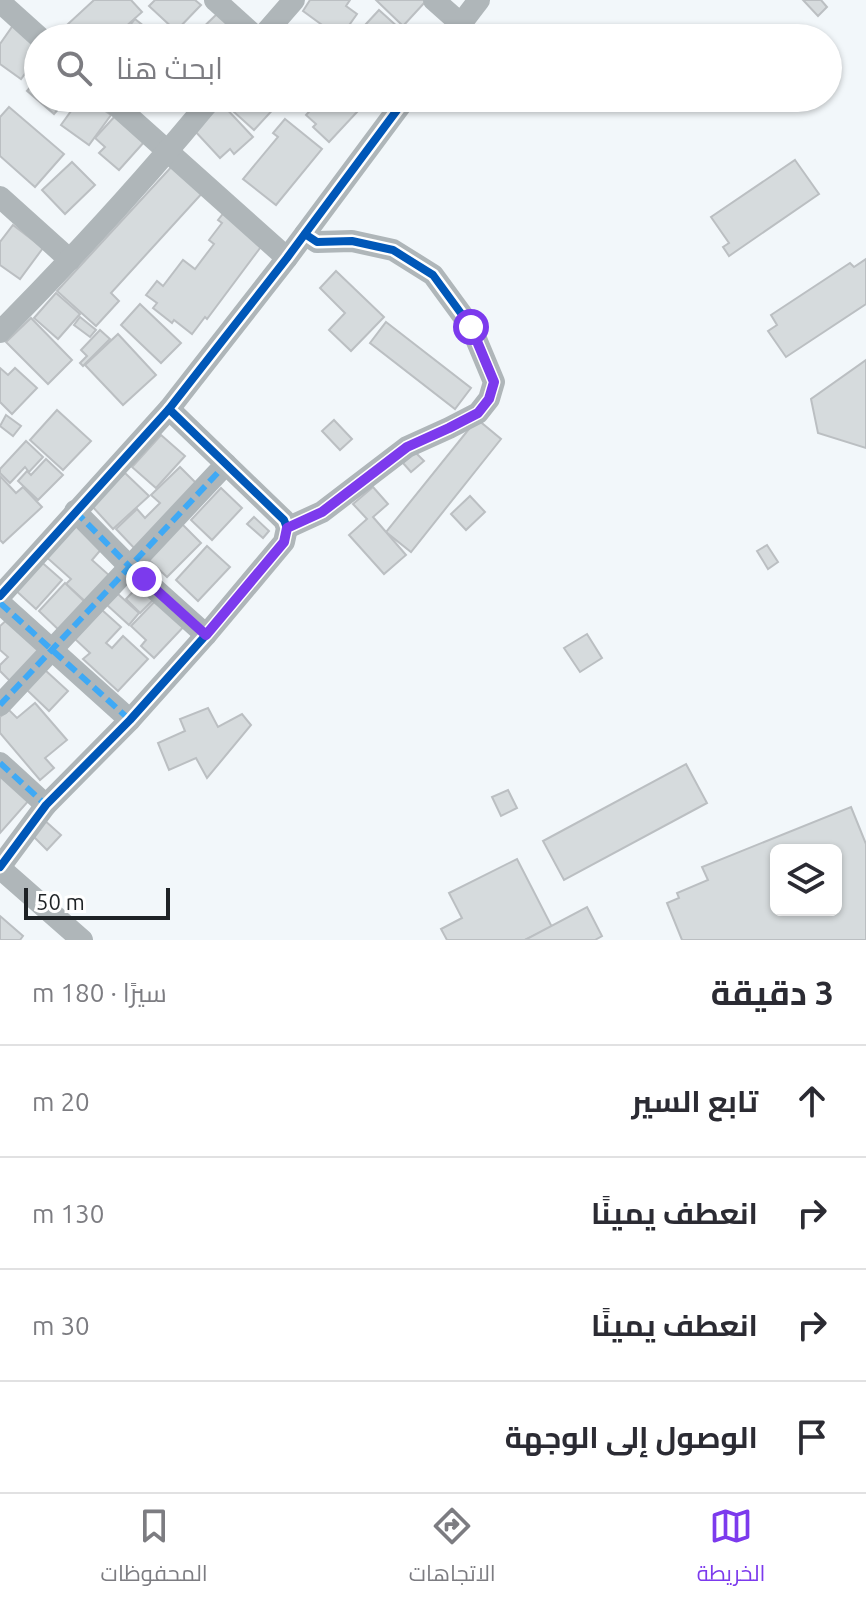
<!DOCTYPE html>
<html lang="ar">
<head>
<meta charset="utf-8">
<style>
	body { margin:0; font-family:Ubuntu,Cairo,sans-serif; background:#f7f7f7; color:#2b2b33; direction:rtl }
	.controls { position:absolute; right:24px; bottom:24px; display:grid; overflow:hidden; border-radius:12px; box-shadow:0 2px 6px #0004 }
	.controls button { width:72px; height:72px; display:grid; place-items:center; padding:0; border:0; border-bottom:2px solid #e1e1e2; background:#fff; color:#2b2b33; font:40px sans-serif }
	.scale { position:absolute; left:24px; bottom:20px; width:146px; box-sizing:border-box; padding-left:8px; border:4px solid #1e2225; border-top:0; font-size:22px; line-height:28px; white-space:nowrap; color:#1e2225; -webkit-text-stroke:6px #fff; paint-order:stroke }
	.stop { position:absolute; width:24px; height:24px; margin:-18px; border:6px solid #7c3aed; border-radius:50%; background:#fff }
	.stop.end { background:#7c3aed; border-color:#fff; box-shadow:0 2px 8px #0008 }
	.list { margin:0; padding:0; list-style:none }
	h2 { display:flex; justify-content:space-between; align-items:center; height:104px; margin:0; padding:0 32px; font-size:34px }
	h2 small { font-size:26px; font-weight:400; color:#7c7c81 }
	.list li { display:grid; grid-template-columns:52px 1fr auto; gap:24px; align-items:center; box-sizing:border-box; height:112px; padding:0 32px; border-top:2px solid #e1e1e2 }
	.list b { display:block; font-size:30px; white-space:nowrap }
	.list em { font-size:26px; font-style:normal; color:#7c7c81 }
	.icon { flex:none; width:44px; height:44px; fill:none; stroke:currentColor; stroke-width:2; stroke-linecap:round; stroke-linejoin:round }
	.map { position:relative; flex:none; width:866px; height:940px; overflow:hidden; direction:ltr }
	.search { position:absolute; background:#fff; box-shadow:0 2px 6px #0004; left:24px; right:24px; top:24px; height:88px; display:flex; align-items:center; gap:20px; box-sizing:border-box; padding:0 28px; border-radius:44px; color:#7c7c81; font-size:30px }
	.sheet { height:552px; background:#fff }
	nav { display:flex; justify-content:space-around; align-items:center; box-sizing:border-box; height:112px; border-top:2px solid #e1e1e2; background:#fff; font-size:22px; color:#7c7c81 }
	nav a { display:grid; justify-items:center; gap:4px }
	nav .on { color:#7c3aed }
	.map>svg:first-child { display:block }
	.building { fill:#d6dbdd; stroke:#bbbfc2; stroke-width:2; fill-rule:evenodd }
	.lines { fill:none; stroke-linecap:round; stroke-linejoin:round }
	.minor { stroke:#afb6b9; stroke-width:22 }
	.quiet { stroke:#3fa9f5; stroke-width:6; stroke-dasharray:12 6; stroke-linecap:butt }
	.cycleway-casing { stroke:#fff; stroke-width:13 }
	.cycleway { stroke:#0057b8; stroke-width:8 }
	.route { stroke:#7c3aed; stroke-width:10 }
</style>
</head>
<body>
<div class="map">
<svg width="866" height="940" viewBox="0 0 866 940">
	<rect width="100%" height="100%" fill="#f2f7fa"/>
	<g class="building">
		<polygon points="94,0 131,0 142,12 113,38 92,38 87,32 81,38 68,24"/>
		<polygon points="155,0 195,0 201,5 176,31 149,6"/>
		<polygon points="310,0 350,0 346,6 357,14 340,38 303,11"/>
		<polygon points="376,0 425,0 426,1 403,26"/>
		<polygon points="803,0 821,0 827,7 818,16"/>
		<polygon points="379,10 409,37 408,38 353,38"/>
		<polygon points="218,13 241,38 192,38"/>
		<polygon points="135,19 159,38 130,38 124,33"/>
		<polygon points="14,24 38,41 38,56 21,79 0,64 0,44"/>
		<polygon points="38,78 38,98 68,98 54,114 27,91"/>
		<polygon points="75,98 93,98 94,99 92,102 111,115 89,145 61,125 71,111 67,109"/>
		<polygon points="228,98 275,98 279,103 254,130 224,103"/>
		<polygon points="322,98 358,98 351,106 357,112 329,142 313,127 316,124 306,115"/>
		<polygon points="222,104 253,137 234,154 230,149 220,158 194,130"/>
		<polygon points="9,107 64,154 35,187 0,156 0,117"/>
		<polygon points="116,115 145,141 119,170 99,153 105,147 95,138"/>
		<polygon points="285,119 322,149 276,205 243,179 278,137 273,133"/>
		<polygon points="795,160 819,194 729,256 723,247 729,243 711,217"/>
		<polygon points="72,162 95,185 65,214 42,190"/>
		<polygon points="175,163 205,190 111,293 119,301 96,326 57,291"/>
		<polygon points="226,210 266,240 207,319 205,317 192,334 174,320 172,323 153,308 157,303 146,295 157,281 163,286 183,260 195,269 214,244 209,240 222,223 218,220"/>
		<polygon points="13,225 43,248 20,279 0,265 0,242"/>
		<polygon points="866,259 866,304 786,357 768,331 777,325 771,315 850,263 854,267"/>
		<polygon points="336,271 384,317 351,351 329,330 345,313 320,288"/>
		<polygon points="56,293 80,314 58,339 34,318"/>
		<polygon points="140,304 181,343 161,363 121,325"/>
		<polygon points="80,317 96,330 90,337 74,325"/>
		<polygon points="31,318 72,360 48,384 6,342"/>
		<polygon points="386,322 471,388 455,409 370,343"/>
		<polygon points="100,330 110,339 83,366 80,363 87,356 81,350"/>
		<polygon points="118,334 156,375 123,405 85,365"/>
		<polygon points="866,360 866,448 818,433 811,399"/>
		<polygon points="0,368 8,375 15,368 37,388 12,414 0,402"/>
		<polygon points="57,410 91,441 63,470 30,440"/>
		<polygon points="6,415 21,426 13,436 0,426"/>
		<polygon points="477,419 501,439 411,552 386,532"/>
		<polygon points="334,420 352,439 340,450 322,431"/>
		<polygon points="161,435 185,456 156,488 132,467"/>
		<polygon points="26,441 43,457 29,472 25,467 10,483 0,473 0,469"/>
		<polygon points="415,452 424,461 411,472 403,463"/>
		<polygon points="46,459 63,475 38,500 18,481 27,471 31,475"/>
		<polygon points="180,467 202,489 137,551 116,529 137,509 145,518 160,503 151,495"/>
		<polygon points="125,473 149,496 113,529 91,505"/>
		<polygon points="0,476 16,493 23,487 42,507 3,543 0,540"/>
		<polygon points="373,487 388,504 373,517 406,555 384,574 349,535 367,519 353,504"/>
		<polygon points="221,488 242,508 212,540 191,520"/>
		<polygon points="470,496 485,512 466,530 451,514"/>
		<polygon points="254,517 269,531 263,538 247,524"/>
		<polygon points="75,519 104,546 92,560 111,577 87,603 66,584 71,579 43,554"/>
		<polygon points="182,524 201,543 167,577 148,559"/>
		<polygon points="767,545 778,562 768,569 757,551"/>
		<polygon points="207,546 230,567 198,601 176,580"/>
		<polygon points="38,559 62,580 36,609 12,587"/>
		<polygon points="144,580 159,594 140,613 126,599"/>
		<polygon points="65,583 88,605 62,633 39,611"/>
		<polygon points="118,594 139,613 129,625 107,605"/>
		<polygon points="161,595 189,621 154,658 141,646 146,640 131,626"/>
		<polygon points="102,610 121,627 106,643 112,648 123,636 148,659 118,691 83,659 90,653 75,639"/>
		<polygon points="10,617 42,650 10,681 0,671 0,665 8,657 0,650 0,626"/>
		<polygon points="587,634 602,658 580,672 564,648"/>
		<polygon points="45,670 68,691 49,711 27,690"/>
		<polygon points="35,703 67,740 45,758 54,768 40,780 0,733 0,717 9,710 17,718"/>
		<polygon points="208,708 218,727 242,714 251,725 207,778 196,758 169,770 158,743 185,731 180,719"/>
		<polygon points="686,764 707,803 564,880 543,841"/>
		<polygon points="0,772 30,799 0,833"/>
		<polygon points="508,790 517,808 501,816 492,797"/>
		<path d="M851,807L866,844V940H682L667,903L679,898L677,893L708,880L702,867ZM776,850H836V910H776Z"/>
		<polygon points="43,819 61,835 47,850 30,833"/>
		<polygon points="517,859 552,927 525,940 447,940 441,929 462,918 449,893"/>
		<polygon points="587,907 602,936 595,940 525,940"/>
		<polygon points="0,916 23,936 20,940 0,940"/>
	</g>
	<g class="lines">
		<g class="minor">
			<polyline points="215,0 257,38"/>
			<polyline points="434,0 461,24"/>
			<polyline points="0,2 40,38"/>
			<polyline points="261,38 294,0"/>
			<polyline points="450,38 479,0"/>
			<polyline points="108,98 287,258"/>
			<polyline points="0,197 70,260"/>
			<path d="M0,332C74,257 145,180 212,98"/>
			<polyline points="75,511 130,567 206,635"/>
			<polyline points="287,528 322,512 407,447 449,428 478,413 489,399 494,382 471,327 433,275 393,250 352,241 317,242 305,234"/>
			<polyline points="0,596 169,409 287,258 406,98"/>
			<polyline points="0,603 130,720"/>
			<polyline points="0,705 226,464"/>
			<polyline points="0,763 46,805"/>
			<polyline points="0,867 46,805 130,720 206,635 284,542 287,528 284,520 169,409"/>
			<polyline points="0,868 82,940"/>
		</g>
		<g class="quiet">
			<polyline points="75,511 130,567 206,635"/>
			<polyline points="0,603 130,720"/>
			<polyline points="0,705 226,464"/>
			<polyline points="0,763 46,805"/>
		</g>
		<g class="cycleway-casing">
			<g id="cycleway">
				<polyline points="287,528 322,512 407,447 449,428 478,413 489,399 494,382 471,327 433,275 393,250 352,241 317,242 305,234"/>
				<polyline points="0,596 169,409 287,258 406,98"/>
				<polyline points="0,867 46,805 130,720 206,635 284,542 287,528 284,520 169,409"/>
			</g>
		</g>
		<use href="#cycleway" class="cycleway"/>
	</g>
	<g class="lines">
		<polyline class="route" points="144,579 206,635 284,542 287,528 322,512 407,447 449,428 478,413 489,399 494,382 471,327"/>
	</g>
</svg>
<div class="controls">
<button><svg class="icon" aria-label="layers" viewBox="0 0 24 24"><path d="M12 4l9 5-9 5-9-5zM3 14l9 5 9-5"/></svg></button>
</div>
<div class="scale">50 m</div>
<div class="stop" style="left:471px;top:327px"></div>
<div class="stop end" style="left:144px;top:579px"></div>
<div class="search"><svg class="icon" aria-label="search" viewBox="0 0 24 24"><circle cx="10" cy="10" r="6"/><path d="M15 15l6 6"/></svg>ابحث هنا</div>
</div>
<section class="sheet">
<h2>3 دقيقة<small>سيرًا · 180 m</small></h2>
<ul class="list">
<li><svg class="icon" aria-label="ahead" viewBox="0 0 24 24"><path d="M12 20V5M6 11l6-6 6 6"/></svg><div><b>تابع السير</b></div><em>20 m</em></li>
<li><svg class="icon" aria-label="right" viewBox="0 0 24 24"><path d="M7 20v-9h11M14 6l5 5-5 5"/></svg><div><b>انعطف يمينًا</b></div><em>130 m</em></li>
<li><svg class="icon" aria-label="right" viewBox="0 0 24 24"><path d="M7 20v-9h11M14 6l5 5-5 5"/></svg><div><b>انعطف يمينًا</b></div><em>30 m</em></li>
<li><svg class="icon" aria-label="arrive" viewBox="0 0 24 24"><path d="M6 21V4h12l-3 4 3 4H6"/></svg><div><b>الوصول إلى الوجهة</b></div></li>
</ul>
</section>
<nav>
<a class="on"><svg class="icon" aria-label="map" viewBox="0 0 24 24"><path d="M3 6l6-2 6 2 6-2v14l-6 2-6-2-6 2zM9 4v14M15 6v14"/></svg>الخريطة</a>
<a><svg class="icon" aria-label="directions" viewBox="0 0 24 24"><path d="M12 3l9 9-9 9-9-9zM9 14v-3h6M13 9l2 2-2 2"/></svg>الاتجاهات</a>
<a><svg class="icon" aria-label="saved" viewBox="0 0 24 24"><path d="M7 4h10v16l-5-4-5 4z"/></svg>المحفوظات</a>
</nav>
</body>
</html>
